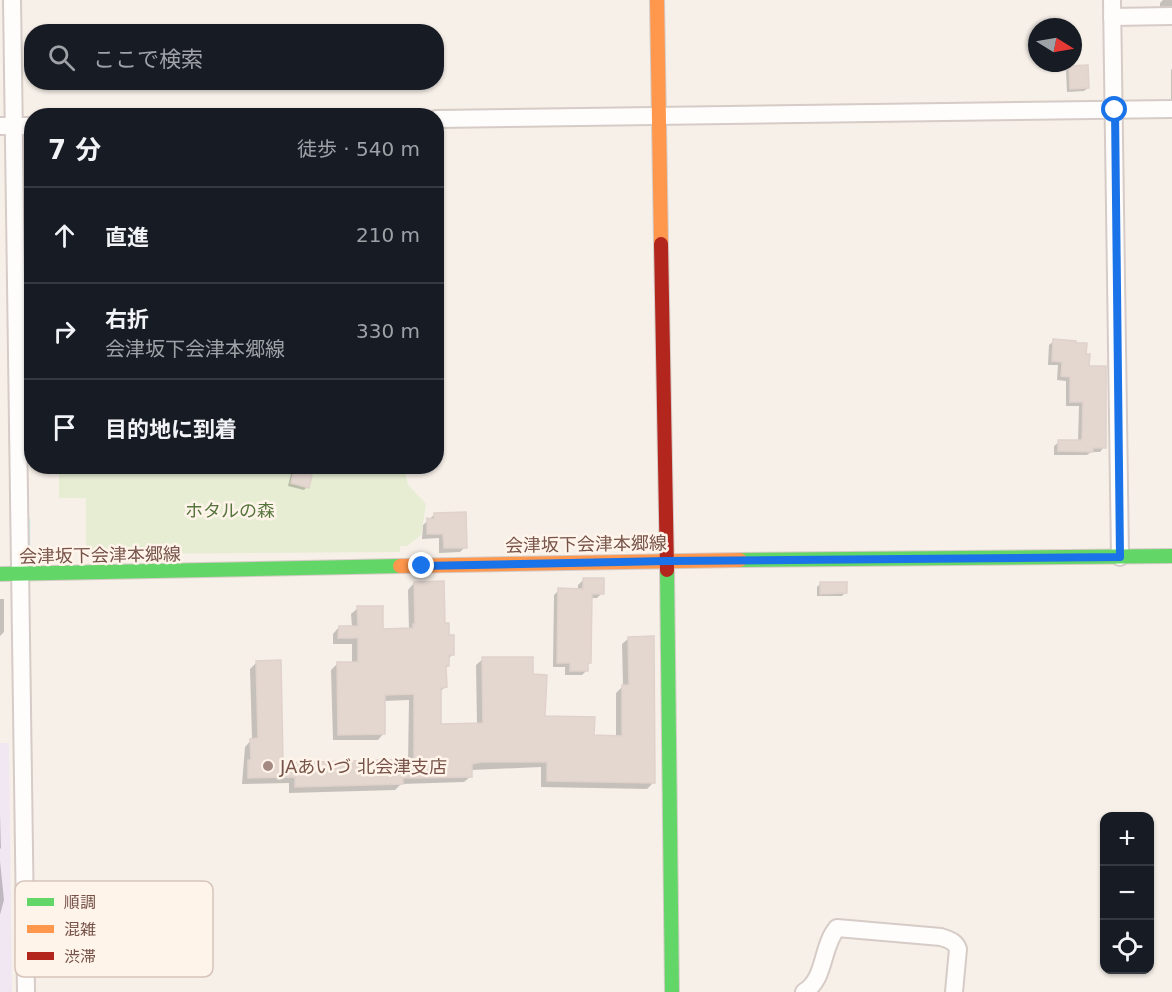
<!DOCTYPE html>
<html lang="ja">
<head>
<meta charset="utf-8">
<style>
	body { margin:0; font-family:"DejaVu Sans","Noto Sans JP",sans-serif; background:#242831; color:#f1f3f6 }
	.controls { position:absolute; right:18px; bottom:18px; display:grid; overflow:hidden; border-radius:12px; box-shadow:0 2px 4px #0004 }
	.controls button { width:54px; height:54px; display:grid; place-items:center; padding:0; border:0; border-bottom:2px solid #363941; background:#171b24; color:#f1f3f6; font:30px sans-serif }
	.compass { position:absolute; left:1028px; top:18px; width:54px; height:54px; border-radius:50%; background:#171b24; box-shadow:0 2px 4px #0004; rotate:101deg }
	.stop { position:absolute; width:18px; height:18px; margin:-14px; border:4px solid #1a73e8; border-radius:50%; background:#fff }
	.stop.end { background:#1a73e8; border-color:#fff; box-shadow:0 2px 6px #0008 }
	.list { margin:0; padding:0; list-style:none }
	h2 { display:flex; justify-content:space-between; align-items:center; height:78px; margin:0; padding:0 24px; font-size:26px }
	h2 small { font-size:20px; font-weight:400; color:#9ea1a6 }
	.list li { display:grid; grid-template-columns:39px 1fr auto; gap:18px; align-items:center; box-sizing:border-box; height:96px; padding:0 24px; border-top:2px solid #363941 }
	.list b { display:block; font-size:22px; white-space:nowrap }
	.list p { margin:0; font-size:20px; white-space:nowrap; color:#9ea1a6 }
	.list em { font-size:20px; font-style:normal; color:#9ea1a6 }
	.icon { flex:none; width:33px; height:33px; fill:none; stroke:currentColor; stroke-width:2; stroke-linecap:round; stroke-linejoin:round }
	.map { position:relative; flex:none; width:1172px; height:992px; overflow:hidden }
	.search { position:absolute; background:#171b24; box-shadow:0 2px 4px #0004; left:24px; top:24px; width:420px; height:66px; display:flex; align-items:center; gap:15px; box-sizing:border-box; padding:0 21px; border-radius:24px; color:#9ea1a6; font-size:22px }
	.panel { position:absolute; background:#171b24; box-shadow:0 2px 4px #0004; left:24px; top:108px; width:420px; height:366px; border-radius:24px }
	.map>svg:first-child { display:block }
	.education { fill:#f1e7f2 }
	.green { fill:#e6edd3 }
	.shadow { fill:#0003 }
	.lines { fill:none; stroke-linecap:round; stroke-linejoin:round }
	.stream { stroke:#caeae8; stroke-width:4.5 }
	.building { fill:#e3d7d0; stroke:#e0d2cb; stroke-width:1.5 }
	.street-casing { stroke:#d6cbc6; stroke-width:20 }
	.fast-casing { stroke:#d6cbc6; stroke-width:16 }
	.slow-casing { stroke:#d6cbc6; stroke-width:16 }
	.jam-casing { stroke:#d6cbc6; stroke-width:16 }
	.street { stroke:#fefdfc; stroke-width:16 }
	.fast { stroke:#63d668; stroke-width:14 }
	.slow { stroke:#ff974d; stroke-width:14 }
	.jam { stroke:#b3261e; stroke-width:14 }
	.route { stroke:#1a73e8; stroke-width:8 }
	.poi-dot { fill:#a38980; stroke:#fff4ea; stroke-width:2 }
	.labels { text-anchor:middle; dominant-baseline:central; stroke-width:5; stroke-linejoin:round; paint-order:stroke }
	.park-label { font-size:18px; fill:#56763d; stroke:#fff4ea }
	.street-label { font-size:18px; fill:#765248; stroke:#fff4ea }
	.poi-label { font-size:18px; fill:#765248; stroke:#fff4ea; text-anchor:start }
	.key { fill:#fff4ea; stroke:#d6c3b9; stroke-width:1.5 }
	.key-label { font-size:16px; fill:#765248 }
</style>
</head>
<body>
<div class="map">
<svg width="1172" height="992" viewBox="0 0 1172 992">
	<rect width="100%" height="100%" fill="#f7f0e9"/>
	<polygon class="education" points="0,743 9,743 12,992 0,992"/>
	<g class="green">
		<polygon points="26,132 31,132 31,221 28,221"/>
		<polygon points="59,467 404,467 408,485 426,504 421,535 407,546 400,546 400,552 86,554 86,498 59,498"/>
	</g>
	<g class="shadow">
		<polygon points="1163,0 1172,0 1172,9 1160,8 1160,3"/>
		<polygon points="1069,68 1088,88 1084,91 1067,92 1066,71"/>
		<polygon points="1172,69 1172,104 1171,104 1171,70"/>
		<polygon points="1054,341 1085,355 1104,447 1100,452 1091,452 1087,455 1054,455 1054,446 1059,442 1078,441 1079,406 1066,406 1066,381 1057,380 1058,365 1048,365 1049,345"/>
		<polygon points="293,466 313,466 307,487 304,490 288,486"/>
		<polygon points="434,515 465,547 460,552 439,553 439,538 422,539 423,525"/>
		<polygon points="583,580 602,593 597,598 591,598 589,662 587,665 587,670 582,675 565,675 565,667 553,667 554,595 559,590 578,590 578,585"/>
		<polygon points="414,583 444,625 453,654 448,659 448,666 445,669 445,687 439,693 440,725 477,725 476,665 483,659 532,676 544,718 593,737 616,737 616,693 623,686 622,644 629,638 654,782 647,789 541,787 541,767 471,770 471,776 464,782 401,784 395,790 289,793 289,783 242,784 245,747 252,739 250,669 256,663 282,764 408,761 409,700 383,701 384,733 378,740 333,740 331,670 338,663 352,663 352,644 333,644 333,634 339,627 352,627 351,614 358,608 382,630 409,630 408,590"/>
		<polygon points="820,584 845,593 842,596 817,596 817,587"/>
		<polygon points="0,599 4,599 4,632 0,636"/>
		<polygon points="0,813 1,848 0,849"/>
		<polygon points="0,861 4,900 0,915"/>
	</g>
	<g class="lines">
		<g class="stream">
			<polyline points="25,345 32,345"/>
			<polyline points="28,520 28,556"/>
		</g>
	</g>
	<g class="building">
		<polygon points="1088,65 1089,88 1070,89 1069,66"/>
		<polygon points="1053,339 1076,341 1076,343 1087,343 1086,354 1090,354 1089,366 1106,366 1106,448 1093,448 1093,452 1058,451 1058,440 1082,440 1083,402 1070,402 1070,377 1061,376 1062,362 1052,361"/>
		<polygon points="295,466 314,466 309,488 291,483"/>
		<polygon points="466,512 467,548 444,548 443,534 427,534 427,518 434,519 434,513"/>
		<polygon points="583,578 604,578 604,594 592,594 591,663 588,663 588,671 570,671 570,663 557,663 558,588 583,589"/>
		<polygon points="444,581 445,623 449,623 449,635 454,635 454,655 449,655 449,666 446,666 447,687 441,688 441,724 483,723 482,657 533,657 533,674 547,675 545,716 595,717 594,735 622,736 622,685 629,685 628,637 654,636 655,783 547,781 547,762 481,762 472,764 472,777 403,778 403,784 295,787 295,777 248,778 248,760 251,760 250,739 258,738 256,661 281,660 283,763 414,759 414,694 385,695 385,734 338,735 337,662 358,662 358,638 338,638 339,626 358,626 357,606 383,606 383,629 413,628 413,624 415,624 414,582"/>
		<polygon points="820,582 847,582 847,593 820,594"/>
	</g>
	<g class="lines">
		<g class="street-casing">
			<g id="street">
				<polyline points="12,0 26,992"/>
				<polyline points="1112,0 1120,557"/>
				<polyline points="1112,17 1172,16"/>
				<polyline points="436,119 1172,109"/>
				<polyline points="0,126 32,126"/>
				<path d="M804,992C826,979 821,947 837,928L941,937C949,940 955,941 958,949L954,992"/>
			</g>
		</g>
		<g class="fast-casing">
			<g id="fast">
				<polyline points="740,560 1172,556"/>
				<polyline points="667,570 672,992"/>
				<polyline points="0,574 400,566"/>
			</g>
		</g>
		<g class="slow-casing">
			<g id="slow">
				<polyline points="657,0 661,244"/>
				<polyline points="400,566 740,560"/>
			</g>
		</g>
		<g class="jam-casing">
			<polyline id="jam" points="661,244 667,570"/>
		</g>
		<use href="#street" class="street"/>
		<use href="#fast" class="fast"/>
		<use href="#slow" class="slow"/>
		<use href="#jam" class="jam"/>
	</g>
	<g class="lines">
		<polyline class="route" points="422,566 667,561 1120,557 1115,110"/>
	</g>
	<circle class="poi-dot" cx="268" cy="766" r="6"/>
	<g class="labels">
		<g class="park-label">
			<text x="230" y="510">ホタルの森</text>
		</g>
		<g class="street-label">
			<text transform="translate(586 544) rotate(-1)">会津坂下会津本郷線</text>
			<text transform="translate(100 555) rotate(-1)">会津坂下会津本郷線</text>
		</g>
		<g class="poi-label">
			<text x="280" y="766">JAあいづ 北会津支店</text>
		</g>
	</g>
	<rect x="15" y="881" width="198" height="96" rx="9" class="key"/>
	<rect x="27" y="898" width="27" height="8" fill="#63d668"/>
	<rect x="27" y="925" width="27" height="8" fill="#ff974d"/>
	<rect x="27" y="952" width="27" height="8" fill="#b3261e"/>
	<g class="key-label">
		<text x="64" y="908">順調</text>
		<text x="64" y="935">混雑</text>
		<text x="64" y="962">渋滞</text>
	</g>
</svg>
<div class="controls">
<button>+</button>
<button>−</button>
<button><svg class="icon" aria-label="locate" viewBox="0 0 24 24"><circle cx="12" cy="12" r="6"/><path d="M12 2v4M12 18v4M2 12h4M18 12h4"/></svg></button>
</div>
<svg class="compass" viewBox="-18 -18 36 36"><path d="M0-13l5 13h-10z" fill="#e53935"/><path d="M0 13l5-13h-10z" fill="#9ea1a6"/></svg>
<div class="stop" style="left:1115px;top:110px"></div>
<div class="stop end" style="left:422px;top:566px"></div>
<div class="search"><svg class="icon" aria-label="search" viewBox="0 0 24 24"><circle cx="10" cy="10" r="6"/><path d="M15 15l6 6"/></svg>ここで検索</div>
<section class="panel">
<h2>7 分<small>徒歩 · 540 m</small></h2>
<ul class="list">
<li><svg class="icon" aria-label="ahead" viewBox="0 0 24 24"><path d="M12 20V5M6 11l6-6 6 6"/></svg><div><b>直進</b></div><em>210 m</em></li>
<li><svg class="icon" aria-label="right" viewBox="0 0 24 24"><path d="M7 20v-9h11M14 6l5 5-5 5"/></svg><div><b>右折</b><p>会津坂下会津本郷線</p></div><em>330 m</em></li>
<li><svg class="icon" aria-label="arrive" viewBox="0 0 24 24"><path d="M6 21V4h12l-3 4 3 4H6"/></svg><div><b>目的地に到着</b></div></li>
</ul>
</section>
</div>
</body>
</html>
